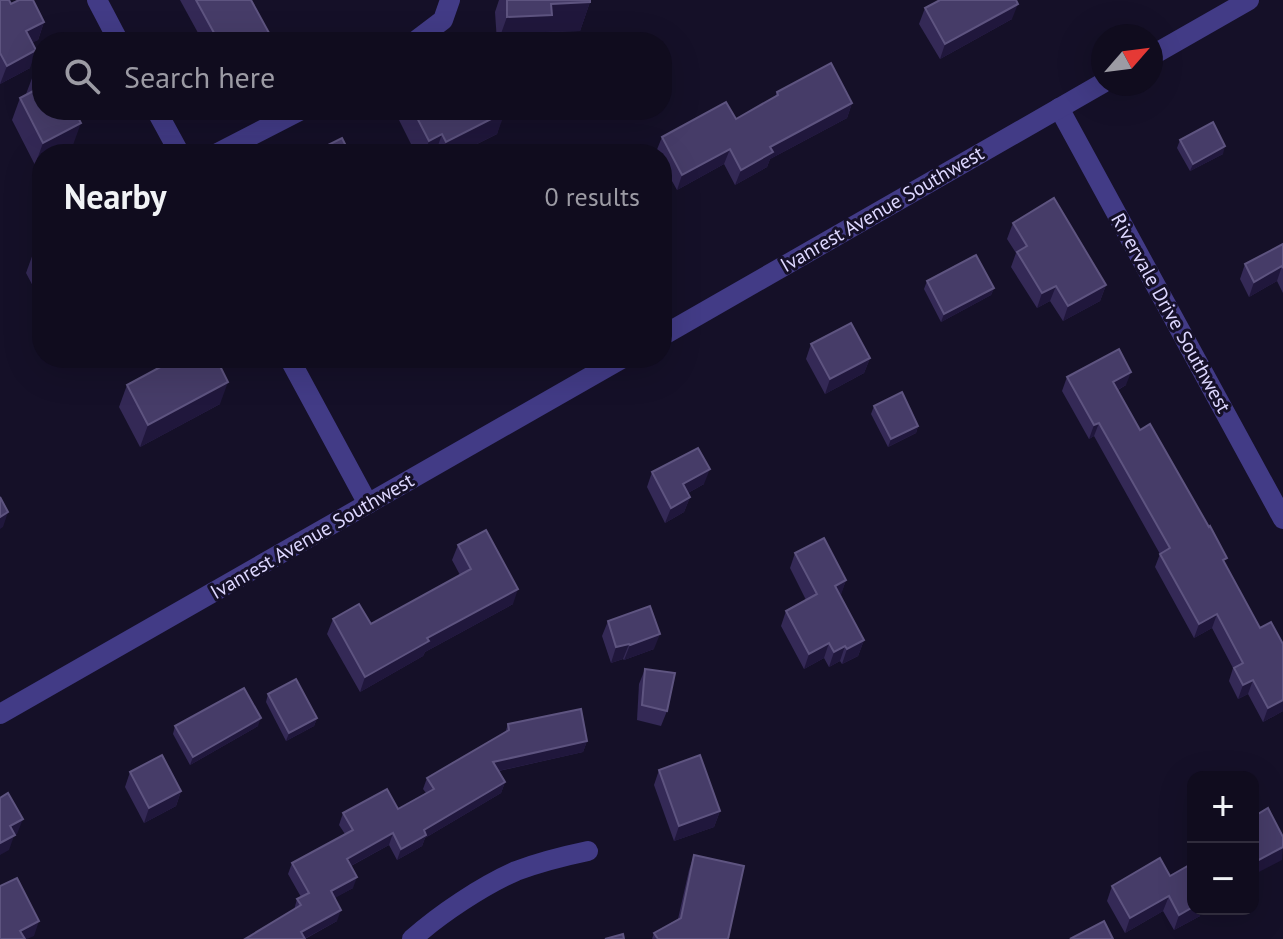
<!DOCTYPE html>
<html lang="en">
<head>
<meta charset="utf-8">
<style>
	body { margin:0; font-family:"PT Sans",sans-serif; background:#1e1a2b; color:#f1f3f6 }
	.controls { position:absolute; right:24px; bottom:24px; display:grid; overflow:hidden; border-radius:16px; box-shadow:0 8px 32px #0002 }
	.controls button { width:72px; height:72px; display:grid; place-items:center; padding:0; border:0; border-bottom:2px solid #302c3c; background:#100c1e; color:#f1f3f6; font:40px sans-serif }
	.compass { position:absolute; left:1091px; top:24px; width:72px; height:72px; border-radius:50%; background:#100c1e; box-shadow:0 8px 32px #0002; rotate:62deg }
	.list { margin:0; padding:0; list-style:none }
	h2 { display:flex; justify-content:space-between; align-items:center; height:104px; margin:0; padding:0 32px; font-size:34px }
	h2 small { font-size:26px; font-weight:400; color:#9c9ba4 }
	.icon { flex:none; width:44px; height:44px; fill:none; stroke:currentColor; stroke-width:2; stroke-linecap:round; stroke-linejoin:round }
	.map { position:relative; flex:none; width:1283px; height:939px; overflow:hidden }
	.search { position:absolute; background:#100c1e; box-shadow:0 8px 32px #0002; left:32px; top:32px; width:640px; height:88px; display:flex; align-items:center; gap:20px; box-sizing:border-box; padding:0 28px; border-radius:32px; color:#9c9ba4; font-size:30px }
	.panel { position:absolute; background:#100c1e; box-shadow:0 8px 32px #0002; left:32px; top:144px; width:640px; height:224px; border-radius:32px }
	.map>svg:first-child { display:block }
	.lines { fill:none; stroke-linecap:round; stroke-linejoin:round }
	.minor { stroke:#423b86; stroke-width:20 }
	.tertiary { stroke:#423b86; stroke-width:20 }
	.wall { fill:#342956 }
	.shaded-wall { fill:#20173c }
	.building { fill:#463c68; stroke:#5e5480; stroke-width:2 }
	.labels { text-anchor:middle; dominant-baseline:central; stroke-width:6; stroke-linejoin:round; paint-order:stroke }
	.street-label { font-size:20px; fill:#ddd7ff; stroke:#151028 }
</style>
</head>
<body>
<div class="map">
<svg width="1283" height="939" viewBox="0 0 1283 939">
	<rect width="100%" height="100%" fill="#151028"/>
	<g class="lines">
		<g class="minor">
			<polyline points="97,0 119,42"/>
			<polyline points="414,42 443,20 450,0"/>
			<polyline points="1059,108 1283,519"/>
			<polyline points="156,110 180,154"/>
			<polyline points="216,154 301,110"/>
			<polyline points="289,358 368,504"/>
			<path d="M412,939C440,914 482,886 516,871C540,862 564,856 588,851"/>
		</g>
		<g class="tertiary">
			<polyline points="1151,56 1249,0"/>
			<polyline points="662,336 1103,83"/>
			<polyline points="0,714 623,358"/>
		</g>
	</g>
	<g class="wall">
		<polygon points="0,0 11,4 44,22 38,40 32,42 30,68 0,84"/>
		<polygon points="180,0 251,0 274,42 203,42"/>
		<polygon points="499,0 590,0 590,2 580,31 545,32 542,42 497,42 495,12"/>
		<polygon points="925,8 1012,19 940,59 919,24"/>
		<polygon points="34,73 73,145 35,165 12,120 20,98 26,94"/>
		<polygon points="777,92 852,103 847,118 770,159 767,167 735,185 724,164 677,190 662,163 662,154 657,154 656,152 662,137 736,119 775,97"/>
		<polygon points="394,110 504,110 497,134 457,154 416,154"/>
		<polygon points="1180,140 1223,154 1190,171 1177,148"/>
		<polygon points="1013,223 1106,285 1100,301 1063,321 1050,301 1037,308 1011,267 1016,253 1007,239"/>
		<polygon points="1283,244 1283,293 1277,281 1249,297 1240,279 1245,264"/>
		<polygon points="42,247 42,303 26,273 34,251"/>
		<polygon points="927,281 994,288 991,295 941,322 924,289"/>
		<polygon points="811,344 870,358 864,373 825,394 806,359"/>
		<polygon points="1067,377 1126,385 1118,390 1140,430 1225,563 1260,628 1283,644 1283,711 1263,722 1248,694 1238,699 1229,681 1233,668 1212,628 1194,638 1155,567 1160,554 1094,436 1089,439 1062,391"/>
		<polygon points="127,385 220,404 140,447 119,407"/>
		<polygon points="874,406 918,426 916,433 888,447 871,414"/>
		<polygon points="652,472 704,484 688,493 690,497 684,512 665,523 647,487"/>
		<polygon points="458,545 513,604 425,652 423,656 360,692 327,634 333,619 371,624 460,575 452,560"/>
		<polygon points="795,553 846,580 840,596 864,640 858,656 842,664 840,661 829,667 824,658 804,669 781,626 786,611 806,600 790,568"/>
		<polygon points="608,621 654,649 624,660 623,659 611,663 602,636"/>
		<polygon points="645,669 667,711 661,726 637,720 639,684"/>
		<polygon points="268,694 317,718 314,726 286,741 266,702"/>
		<polygon points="508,724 587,741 583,752 499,771 505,782 501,793 425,838 422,846 397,860 389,845 351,866 353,888 334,898 337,921 305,939 294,910 297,899 301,897 288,874 292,863 345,834 339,825 343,813 398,809 426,793 423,789 427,778 505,733"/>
		<polygon points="175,726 258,726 190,765 173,734"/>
		<polygon points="659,770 720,811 714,827 674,841 654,785"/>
		<polygon points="130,772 181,791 176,806 144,823 125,787"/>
		<polygon points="694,855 728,939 652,939 654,933 678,919 689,870"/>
		<polygon points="1170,876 1200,913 1200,916 1174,930 1163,911 1125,933 1107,901 1112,886"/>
	</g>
	<g class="shaded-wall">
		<polygon points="590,2 580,31 545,32 542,42 498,42 507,17 551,4"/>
		<polygon points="1018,4 1012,19 940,59 945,44"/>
		<polygon points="44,22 38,40 20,49 26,31"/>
		<polygon points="36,50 30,68 0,84 7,66"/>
		<polygon points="852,103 847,118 770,159 767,167 735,185 741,170 770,147"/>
		<polygon points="505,112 497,134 457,154 442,154 446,142"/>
		<polygon points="81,123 73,145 56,154 42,154 42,161 35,165 43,143"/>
		<polygon points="442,134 435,154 424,154 429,141"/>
		<polygon points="1225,146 1223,154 1190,171 1193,164"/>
		<polygon points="730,149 724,164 677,190 682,175"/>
		<polygon points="1282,266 1277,281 1249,297 1254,282"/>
		<polygon points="1106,285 1100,301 1063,321 1068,306"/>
		<polygon points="1056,286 1050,301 1037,308 1042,293"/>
		<polygon points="994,288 991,295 941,322 944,314"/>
		<polygon points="870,358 864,373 825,394 830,379"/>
		<polygon points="1131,372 1126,385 1108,395 1113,382"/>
		<polygon points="228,382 220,404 140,447 148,425"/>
		<polygon points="1099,423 1094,436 1089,439 1094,425"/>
		<polygon points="918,426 916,433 888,447 891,439"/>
		<polygon points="710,469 704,484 677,499 683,484"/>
		<polygon points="690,497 684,512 665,523 671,508"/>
		<polygon points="8,512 3,527 0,529 0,517"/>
		<polygon points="846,580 841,595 829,601 835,586"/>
		<polygon points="518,589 513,604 425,652 423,656 360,692 365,677 427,638"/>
		<polygon points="1217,614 1212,628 1194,638 1199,624"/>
		<polygon points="660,634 654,649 624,660 630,645"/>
		<polygon points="864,640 858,656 842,664 847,649"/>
		<polygon points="829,643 824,658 804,669 809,654"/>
		<polygon points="629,644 623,659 611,663 616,647"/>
		<polygon points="845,646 840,661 829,667 834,652"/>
		<polygon points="1253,680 1248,694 1238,699 1243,685"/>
		<polygon points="1283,700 1283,711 1263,722 1268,708"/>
		<polygon points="261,718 258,726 190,765 193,757"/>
		<polygon points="317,718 314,726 286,741 289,733"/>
		<polygon points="587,741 583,752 489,773 493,762"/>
		<polygon points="505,782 501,793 425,838 422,846 397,860 401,849 424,830"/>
		<polygon points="181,791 176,806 144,823 149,808"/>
		<polygon points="720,811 714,827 674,841 679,826"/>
		<polygon points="23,819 17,834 14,836 9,850 0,855 0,843 10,826"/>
		<polygon points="393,833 389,845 343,870 347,859"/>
		<polygon points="1283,847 1282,860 1253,875 1253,863"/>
		<polygon points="357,877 353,888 326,903 331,891"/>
		<polygon points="1169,896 1163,911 1125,933 1130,918"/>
		<polygon points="1193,907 1193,909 1208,909 1200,913 1200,916 1174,930 1179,915"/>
		<polygon points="341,910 337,921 304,939 301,932"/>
		<polygon points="39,921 34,936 27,939 17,939 20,931"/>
	</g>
	<g class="building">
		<polygon points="0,0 9,0 11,4 19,0 33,0 44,22 26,31 36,50 7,66 0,53"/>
		<polygon points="196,0 251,0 274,42 219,42"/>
		<polygon points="507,0 590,0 590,2 551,4 552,15 507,17"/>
		<polygon points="940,0 1016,0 1018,4 945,44 925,8"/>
		<polygon points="482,36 485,42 471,42"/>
		<polygon points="831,63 852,103 770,147 773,152 741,170 730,149 682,175 662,137 726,102 736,119 778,95 777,92"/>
		<polygon points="42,69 42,110 74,110 81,123 43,143 20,98 41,87 34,73"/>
		<polygon points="413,110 504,110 505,112 446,142 442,134 429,141"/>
		<polygon points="1213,122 1225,146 1193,164 1180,140"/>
		<polygon points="342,138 350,154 290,154 306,146 310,154"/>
		<polygon points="1054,198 1106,285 1068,306 1056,286 1042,293 1017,252 1027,246 1013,223"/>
		<polygon points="1283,244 1283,268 1282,266 1254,282 1245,264"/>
		<polygon points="42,247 42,266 34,251"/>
		<polygon points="976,255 994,288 944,314 927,281"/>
		<polygon points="851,323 870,358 830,379 811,344"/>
		<polygon points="1119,349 1131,372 1113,382 1140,430 1150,424 1209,527 1210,526 1227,558 1223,560 1260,628 1271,622 1283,644 1283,700 1268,708 1253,680 1243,685 1234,668 1243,663 1217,614 1199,624 1160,554 1170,548 1099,423 1094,425 1067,377"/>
		<polygon points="177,358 216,358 228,382 148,425 127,385"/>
		<polygon points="902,392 918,426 891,439 874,406"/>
		<polygon points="698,448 710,469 683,484 690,497 671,508 652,472"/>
		<polygon points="0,497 8,512 0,517"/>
		<polygon points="486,530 518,589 427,638 429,641 365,677 333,619 359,604 371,624 471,569 458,545"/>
		<polygon points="824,538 846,580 835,586 864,640 847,649 845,646 834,652 829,643 809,654 786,611 817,594 795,553"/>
		<polygon points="650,606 660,634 630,645 629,644 616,647 608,621"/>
		<polygon points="645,669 675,673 667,711 642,705"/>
		<polygon points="296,679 317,718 289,733 268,694"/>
		<polygon points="244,688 261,718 193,757 175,726"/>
		<polygon points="581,709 587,741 493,762 505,782 424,830 426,835 401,849 393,833 347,859 357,877 331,891 341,910 301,932 305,939 245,939 301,905 297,899 309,893 292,863 353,830 343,813 387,789 398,809 434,789 427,778 509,730 508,724"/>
		<polygon points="162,755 181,791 149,808 130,772"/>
		<polygon points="700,755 720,811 679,826 659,770"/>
		<polygon points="8,793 23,819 10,826 15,835 0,843 0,798"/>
		<polygon points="1268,808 1283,837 1283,847 1253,863 1253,817"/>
		<polygon points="694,855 744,866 728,939 658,939 654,933 681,918"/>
		<polygon points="1160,858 1170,876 1193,863 1193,907 1179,915 1169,896 1130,918 1112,886"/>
		<polygon points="17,878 39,921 20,931 25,939 0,939 0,886"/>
		<polygon points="1104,921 1113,939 1070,939"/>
		<polygon points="623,934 624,939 605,939"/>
	</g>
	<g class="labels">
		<g class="street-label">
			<text transform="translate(882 209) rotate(-30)">Ivanrest Avenue Southwest</text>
			<text transform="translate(1171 313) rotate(61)">Rivervale Drive Southwest</text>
			<text transform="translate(312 536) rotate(-30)">Ivanrest Avenue Southwest</text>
		</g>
	</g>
</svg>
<div class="controls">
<button>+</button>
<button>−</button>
</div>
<svg class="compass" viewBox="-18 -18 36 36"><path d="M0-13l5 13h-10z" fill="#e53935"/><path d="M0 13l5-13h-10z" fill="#9c9ba4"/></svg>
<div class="search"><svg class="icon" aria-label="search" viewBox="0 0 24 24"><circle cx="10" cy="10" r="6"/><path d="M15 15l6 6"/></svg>Search here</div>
<section class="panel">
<h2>Nearby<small>0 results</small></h2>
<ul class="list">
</ul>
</section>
</div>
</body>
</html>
